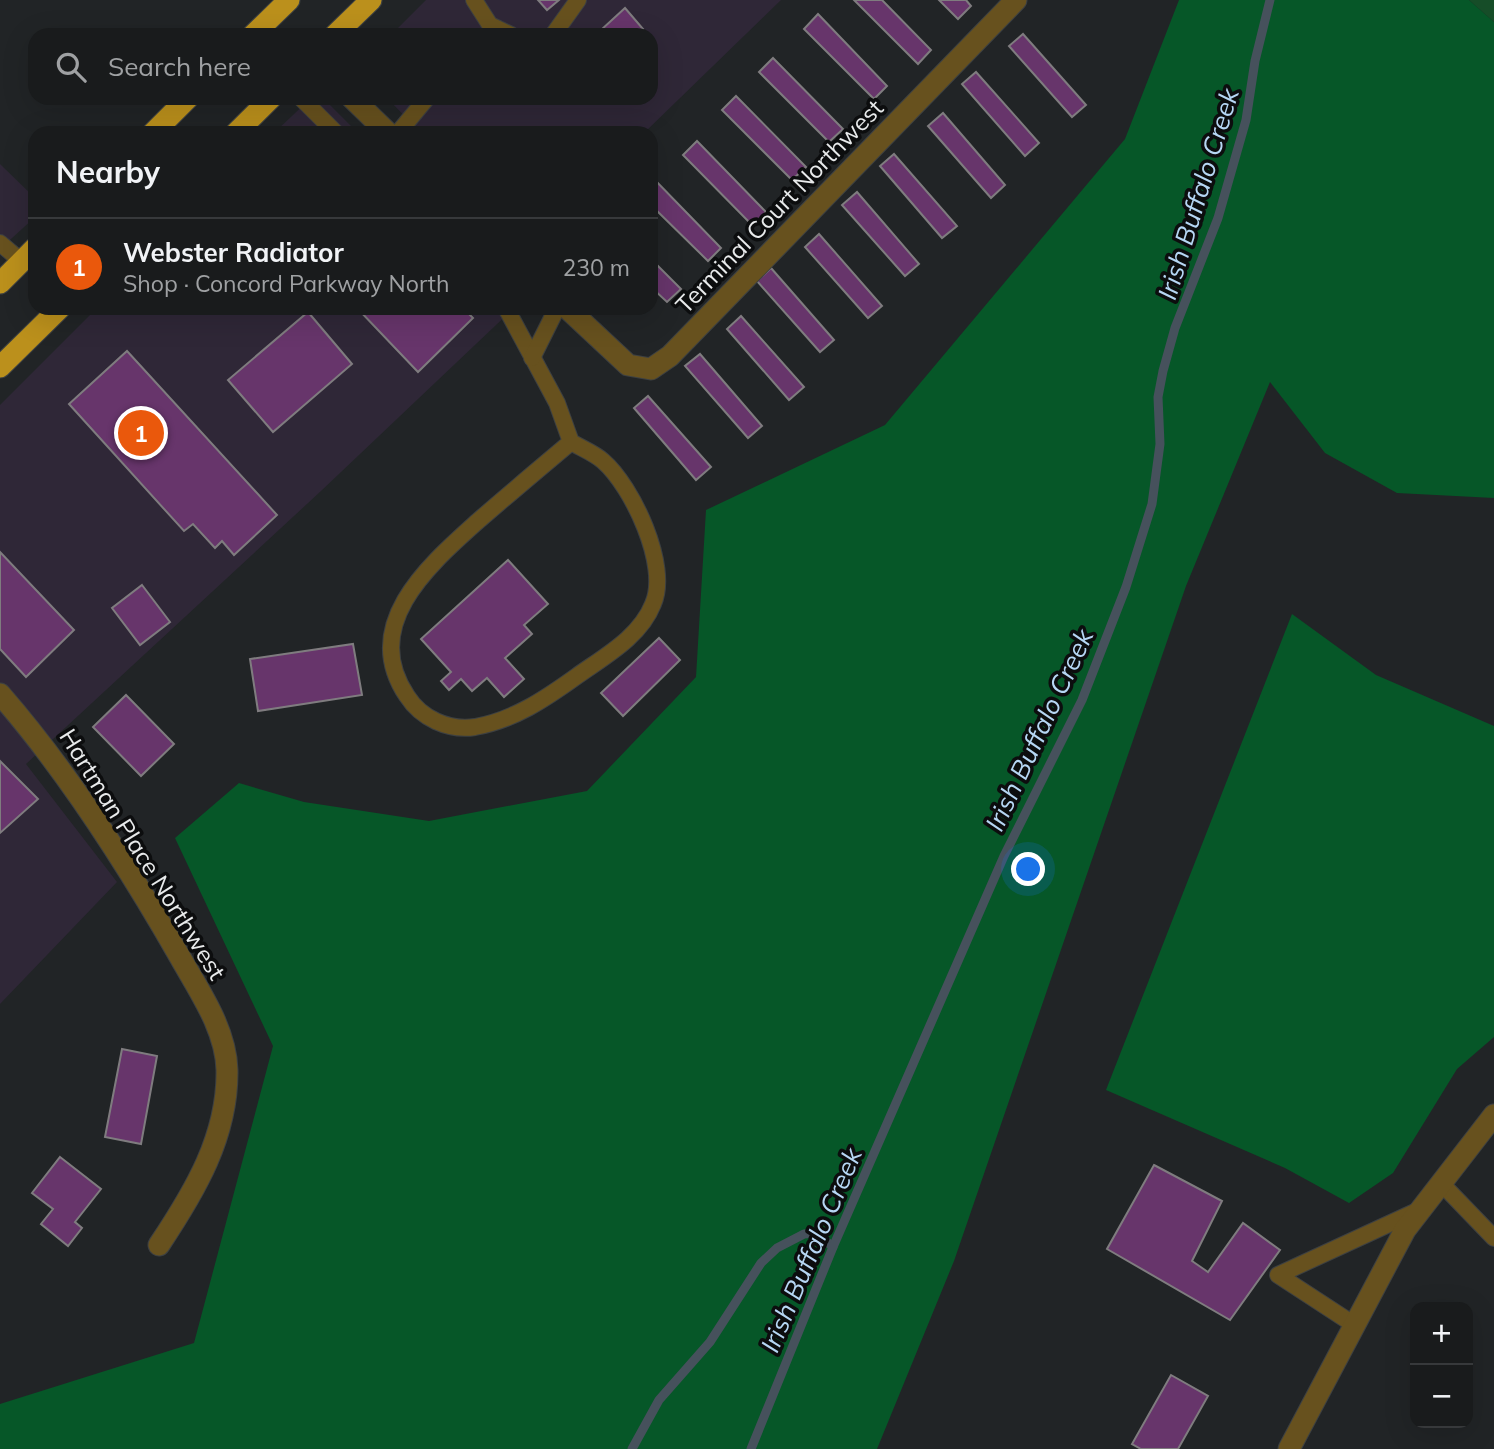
<!DOCTYPE html>
<html lang="en">
<head>
<meta charset="utf-8">
<style>
	body { margin:0; font-family:Mulish,sans-serif; background:#262829; color:#f1f3f6 }
	.controls { position:absolute; right:21px; bottom:21px; display:grid; overflow:hidden; border-radius:14px; box-shadow:0 7px 28px #0002 }
	.controls button { width:63px; height:63px; display:grid; place-items:center; padding:0; border:0; border-bottom:2px solid #37393b; background:#191b1c; color:#f1f3f6; font:35px sans-serif }
	.you { position:absolute; left:1029px; top:870px; width:24px; height:24px; margin:-18px; border:5px solid #fff; border-radius:50%; background:#1a73e8; box-shadow:0 0 0 10px #1a73e833 }
	.badge { display:grid; place-items:center; width:46px; height:46px; border-radius:50%; background:#ea580c; color:#fff; font-size:23px; font-weight:700 }
	.pin { position:absolute; translate:-50% -50%; border:4px solid #fff; box-shadow:0 2px 7px #0006 }
	.list { margin:0; padding:0; list-style:none }
	h2 { display:flex; justify-content:space-between; align-items:center; height:91px; margin:0; padding:0 28px; font-size:30px }
	h2 small { font-size:23px; font-weight:400; color:#9fa1a3 }
	.list li { display:grid; grid-template-columns:46px 1fr auto; gap:21px; align-items:center; box-sizing:border-box; height:98px; padding:0 28px; border-top:2px solid #37393b }
	.list b { display:block; font-size:26px; white-space:nowrap }
	.list p { margin:0; font-size:23px; white-space:nowrap; color:#9fa1a3 }
	.list em { font-size:23px; font-style:normal; color:#9fa1a3 }
	.icon { flex:none; width:38px; height:38px; fill:none; stroke:currentColor; stroke-width:2; stroke-linecap:round; stroke-linejoin:round }
	.map { position:relative; flex:none; width:1494px; height:1449px; overflow:hidden }
	.search { position:absolute; background:#191b1c; box-shadow:0 7px 28px #0002; left:28px; top:28px; width:630px; height:77px; display:flex; align-items:center; gap:18px; box-sizing:border-box; padding:0 24px; border-radius:21px; color:#9fa1a3; font-size:26px }
	.panel { position:absolute; background:#191b1c; box-shadow:0 7px 28px #0002; left:28px; top:126px; width:630px; height:189px; border-radius:21px }
	.map>svg:first-child { display:block }
	.commercial { fill:#2f2737 }
	.green { fill:#164d28 }
	.forest { fill:#065728 }
	.lines { fill:none; stroke-linecap:round; stroke-linejoin:round }
	.stream { stroke:#46515c; stroke-width:9 }
	.building { fill:#67356b; stroke:#7f7c7f; stroke-width:2 }
	.lane-casing { stroke:#3d4042; stroke-width:18 }
	.street-casing { stroke:#3d4042; stroke-width:23 }
	.highway-casing { stroke:#3d4042; stroke-width:23 }
	.lane { stroke:#67511e; stroke-width:16 }
	.street { stroke:#67511e; stroke-width:21 }
	.highway { stroke:#bb901c; stroke-width:21 }
	.labels { text-anchor:middle; dominant-baseline:central; stroke-width:7; stroke-linejoin:round; paint-order:stroke }
	.street-label { font-size:24px; fill:#e8eaeb; stroke:#0c0d0e }
	.water-label { font-size:26px; font-style:italic; fill:#b6d7f4; stroke:#0c0d0e }
</style>
</head>
<body>
<div class="map">
<svg width="1494" height="1449" viewBox="0 0 1494 1449">
	<rect width="100%" height="100%" fill="#212426"/>
	<g class="commercial">
		<polygon points="426,0 781,0 644,133 421,133 387,98 651,98 651,35 391,35"/>
		<polygon points="311,98 323,98 358,133 274,133"/>
		<polygon points="0,164 35,198 35,217 0,249"/>
		<polygon points="97,308 514,308 321,491 26,764 117,882 0,1004 0,405"/>
	</g>
	<polygon class="green" points="1469,0 1494,0 1494,22"/>
	<g class="forest">
		<polygon points="1179,0 1469,0 1494,22 1494,498 1397,493 1325,453 1270,382 1186,586 954,1261 877,1449 0,1449 0,1404 194,1343 273,1046 175,838 239,783 304,802 429,821 587,791 696,677 706,510 885,425 1125,139"/>
		<polygon points="1292,614 1376,675 1494,726 1494,1037 1457,1069 1393,1173 1349,1203 1285,1168 1106,1090"/>
	</g>
	<g class="lines">
		<g class="stream">
			<polyline points="632,1449 659,1400 710,1342 761,1263 777,1248 804,1234 816,1233 833,1247"/>
			<polyline points="751,1449 833,1247 1004,856 1082,700 1126,587 1152,504 1160,444 1158,397 1163,371 1175,328 1218,218 1246,120 1255,61 1270,0"/>
		</g>
	</g>
	<g class="building">
		<polygon points="538,0 559,0 547,10"/>
		<polygon points="854,0 882,0 931,50 918,64"/>
		<polygon points="939,0 966,0 971,6 958,19"/>
		<polygon points="625,8 643,29 637,35 606,35 601,30"/>
		<polygon points="818,14 887,86 874,99 804,29"/>
		<polygon points="1023,34 1086,105 1072,117 1009,46"/>
		<polygon points="773,58 843,129 829,142 759,72"/>
		<polygon points="976,72 1039,143 1025,156 962,84"/>
		<polygon points="736,96 806,167 792,180 722,110"/>
		<polygon points="943,113 1005,185 991,198 928,126"/>
		<polygon points="697,141 766,212 753,226 683,155"/>
		<polygon points="894,154 957,226 942,238 880,166"/>
		<polygon points="652,177 721,248 708,261 651,205"/>
		<polygon points="857,192 919,264 905,276 842,205"/>
		<polygon points="819,234 882,306 868,318 805,247"/>
		<polygon points="651,259 681,289 667,302 651,287"/>
		<polygon points="771,268 834,340 820,352 757,281"/>
		<polygon points="357,308 463,308 473,318 418,372"/>
		<polygon points="308,312 352,364 273,432 228,380"/>
		<polygon points="741,316 804,387 789,400 727,329"/>
		<polygon points="127,351 277,515 234,555 222,541 215,548 193,524 184,531 69,404"/>
		<polygon points="700,354 762,426 748,438 685,366"/>
		<polygon points="648,396 711,467 696,480 634,408"/>
		<polygon points="0,552 74,630 26,677 0,649"/>
		<polygon points="508,560 548,604 524,625 532,634 505,658 524,679 504,697 487,678 472,691 461,679 449,690 441,681 451,672 421,639"/>
		<polygon points="142,585 170,622 140,645 112,608"/>
		<polygon points="659,638 680,660 623,716 601,693"/>
		<polygon points="353,644 362,695 258,711 250,659"/>
		<polygon points="126,695 174,744 141,776 93,727"/>
		<polygon points="0,761 38,799 0,833"/>
		<polygon points="122,1049 157,1056 141,1144 105,1137"/>
		<polygon points="60,1157 101,1189 75,1222 82,1228 68,1246 41,1224 53,1209 32,1193"/>
		<polygon points="1154,1165 1222,1201 1192,1261 1208,1272 1243,1223 1280,1250 1230,1320 1107,1249"/>
		<polygon points="1171,1375 1208,1396 1178,1449 1141,1449 1132,1444"/>
	</g>
	<g class="lines">
		<g class="lane-casing">
			<g id="lane">
				<polyline points="474,0 490,25 511,35"/>
				<polyline points="553,35 578,0"/>
				<polyline points="301,98 336,133"/>
				<polyline points="398,133 427,98"/>
				<polyline points="0,243 21,261"/>
				<path d="M506,308L557,403L571,442C540,468 509,494 478,521C429,565 359,625 407,696C421,718 448,731 475,727C514,720 545,699 577,676C605,656 640,637 653,604C670,566 632,486 603,461C594,453 581,448 571,442"/>
				<polyline points="532,358 557,308"/>
				<polyline points="1441,1183 1494,1238"/>
				<polyline points="1353,1324 1278,1275 1417,1211"/>
			</g>
		</g>
		<g class="street-casing">
			<g id="street">
				<polyline points="352,98 388,133"/>
				<polyline points="567,308 628,365 651,369 670,356 1016,0"/>
				<path d="M0,694C69,773 128,866 180,957C199,991 226,1029 227,1070C228,1136 195,1191 159,1245"/>
				<polyline points="1289,1449 1405,1230 1494,1115"/>
			</g>
		</g>
		<g class="highway-casing">
			<g id="highway">
				<polyline points="253,35 289,0"/>
				<polyline points="335,35 371,0"/>
				<polyline points="153,133 188,98"/>
				<polyline points="236,133 271,98"/>
				<polyline points="0,283 35,248"/>
				<polyline points="0,367 60,308"/>
			</g>
		</g>
		<use href="#lane" class="lane"/>
		<use href="#street" class="street"/>
		<use href="#highway" class="highway"/>
	</g>
	<g class="labels">
		<g class="street-label">
			<text transform="translate(779 206) rotate(-46)">Terminal Court Northwest</text>
			<text transform="translate(143 854) rotate(58)">Hartman Place Northwest</text>
		</g>
		<g class="water-label">
			<text transform="translate(1198 194) rotate(-73)">Irish Buffalo Creek</text>
			<text transform="translate(1039 730) rotate(-65)">Irish Buffalo Creek</text>
			<text transform="translate(811 1250) rotate(-67)">Irish Buffalo Creek</text>
		</g>
	</g>
</svg>
<div class="controls">
<button>+</button>
<button>−</button>
</div>
<div class="you"></div>
<div class="pin badge" style="left:141px;top:433px">1</div>
<div class="search"><svg class="icon" aria-label="search" viewBox="0 0 24 24"><circle cx="10" cy="10" r="6"/><path d="M15 15l6 6"/></svg>Search here</div>
<section class="panel">
<h2>Nearby<small></small></h2>
<ul class="list">
<li><span class="badge">1</span><div><b>Webster Radiator</b><p>Shop · Concord Parkway North</p></div><em>230 m</em></li>
</ul>
</section>
</div>
</body>
</html>
